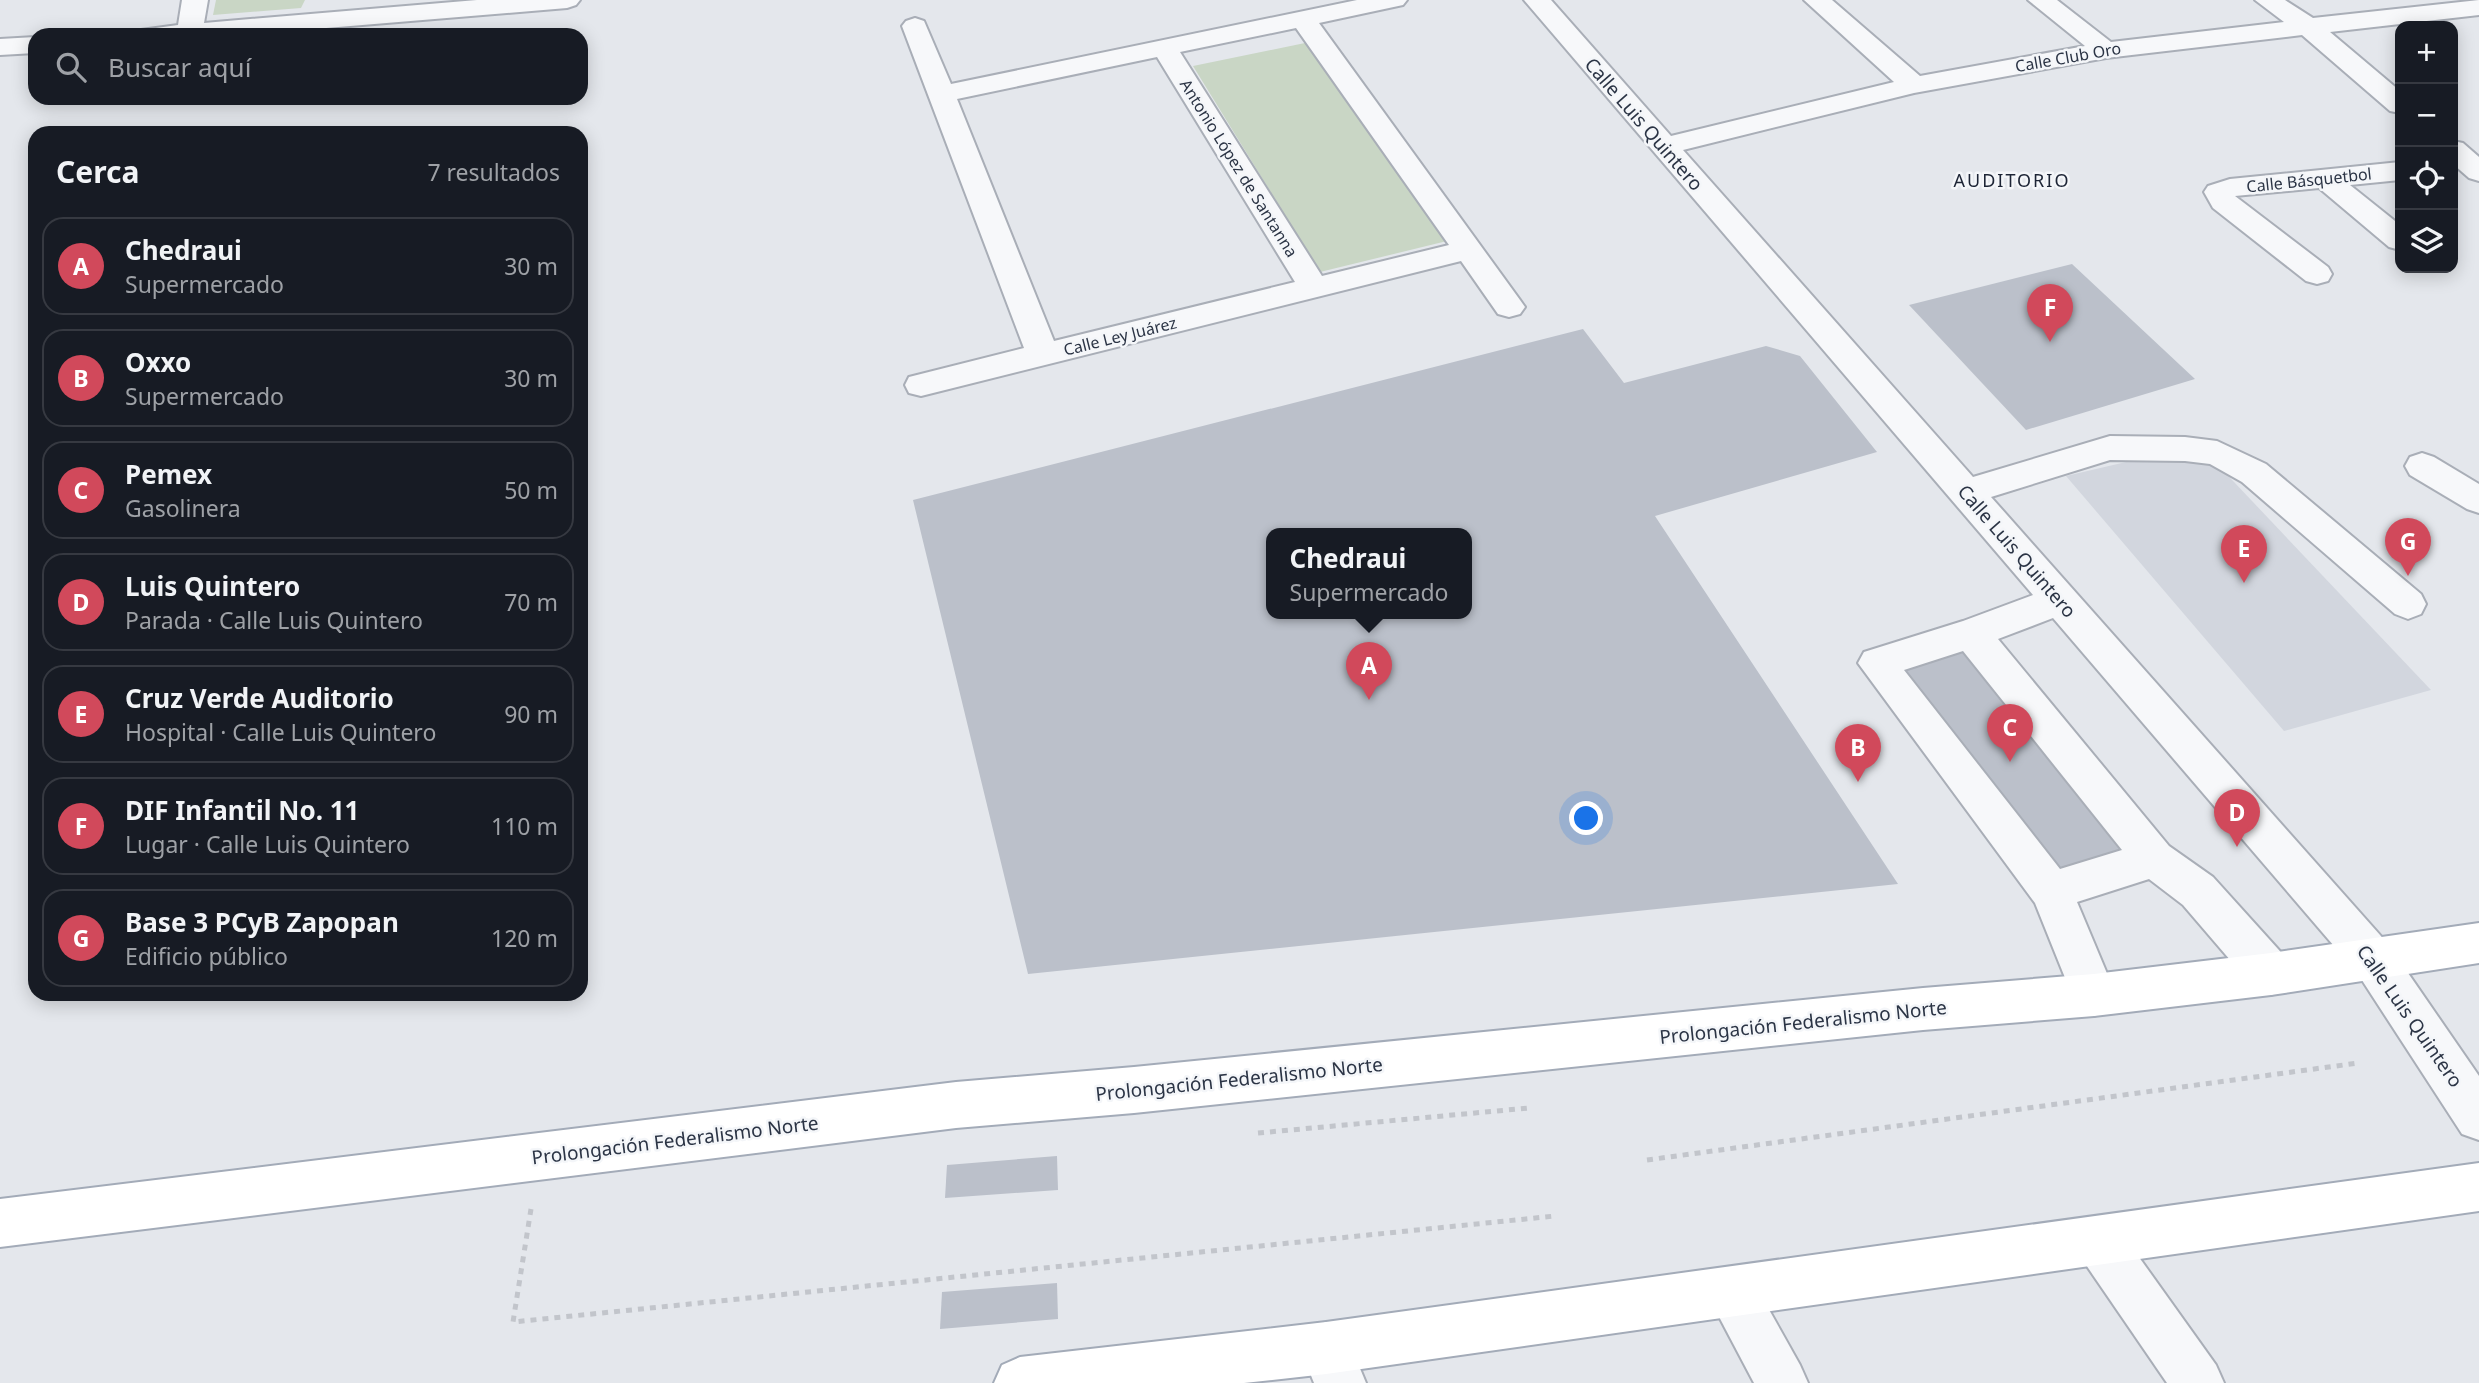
<!DOCTYPE html>
<html lang="es">
<head>
<meta charset="utf-8">
<style>
	body { margin:0; font-family:"Noto Sans",sans-serif; background:#20242c; color:#f1f3f6 }
	.controls { position:absolute; right:21px; top:21px; display:grid; overflow:hidden; border-radius:14px; box-shadow:0 4px 18px #0003 }
	.controls button { width:63px; height:63px; display:grid; place-items:center; padding:0; border:0; border-bottom:2px solid #363941; background:#171b24; color:#f1f3f6; font:35px sans-serif }
	.you { position:absolute; left:1587px; top:819px; width:24px; height:24px; margin:-18px; border:5px solid #fff; border-radius:50%; background:#1a73e8; box-shadow:0 0 0 10px #1a73e833 }
	.badge { display:grid; place-items:center; width:46px; height:46px; border-radius:50%; background:#d1495b; color:#fff; font-size:23px; font-weight:700 }
	.pin { position:absolute; translate:-50% -58px; filter:drop-shadow(0 2px 4px #0008) }
	.pin::after { content:''; position:absolute; top:37px; width:24px; height:21px; background:inherit; clip-path:polygon(0 0,100% 0,50% 100%) }
	.popup { position:absolute; left:1266px; top:528px; width:206px; height:91px; box-sizing:border-box; display:grid; place-content:center; border-radius:14px; background:#171b24; filter:drop-shadow(0 2px 5px #0005); font-size:23px; white-space:nowrap; color:#9ea1a6 }
	.popup b { font-size:26px; color:#f1f3f6 }
	.popup::after { content:''; position:absolute; left:50%; top:100%; margin-left:-14px; border:14px solid transparent; border-top-color:#171b24 }
	.list { margin:0; padding:0; list-style:none }
	h2 { display:flex; justify-content:space-between; align-items:center; height:91px; margin:0; padding:0 28px; font-size:30px }
	h2 small { font-size:23px; font-weight:400; color:#9ea1a6 }
	.list li { display:grid; grid-template-columns:46px 1fr auto; gap:21px; align-items:center; box-sizing:border-box; height:98px; margin:0 14px 14px; padding:0 14px; border:2px solid #363941; border-radius:21px }
	.list b { display:block; font-size:26px; white-space:nowrap }
	.list p { margin:0; font-size:23px; white-space:nowrap; color:#9ea1a6 }
	.list em { font-size:23px; font-style:normal; color:#9ea1a6 }
	.icon { flex:none; width:38px; height:38px; fill:none; stroke:currentColor; stroke-width:2; stroke-linecap:round; stroke-linejoin:round }
	.map { position:relative; flex:none; width:2479px; height:1383px; overflow:hidden }
	.search { position:absolute; background:#171b24; box-shadow:0 4px 18px #0003; left:28px; top:28px; width:560px; height:77px; display:flex; align-items:center; gap:18px; box-sizing:border-box; padding:0 24px; border-radius:21px; color:#9ea1a6; font-size:26px }
	.panel { position:absolute; background:#171b24; box-shadow:0 4px 18px #0003; left:28px; top:126px; width:560px; height:875px; border-radius:21px }
	.map>svg:first-child { display:block }
	.built { fill:#d2d6de }
	.green { fill:#c9d6c5 }
	.building { fill:#bbc0ca; fill-rule:evenodd }
	.lines { fill:none; stroke-linecap:round; stroke-linejoin:round }
	.minor-casing { stroke:#a9aeb7; stroke-width:4 }
	.major-casing { stroke:#a3abb8; stroke-width:4 }
	.path { stroke:#c2c5cb; stroke-width:5; stroke-dasharray:6 6; stroke-linecap:butt }
	.minor { fill:#f7f8fa; fill-rule:evenodd }
	.major { fill:#fff; fill-rule:evenodd }
	.labels { text-anchor:middle; dominant-baseline:central; stroke-width:5; stroke-linejoin:round; paint-order:stroke }
	.far-street-label { font-size:16px; fill:#2b3445; stroke:#f4f6f9 }
	.far-neighbourhood-label { font-size:18px; letter-spacing:2px; fill:#1d2536; stroke:#f4f6f9 }
	.street-label { font-size:19px; fill:#2b3445; stroke:#f4f6f9 }
</style>
</head>
<body>
<div class="map">
<svg width="2479" height="1383" viewBox="0 0 2479 1383">
	<rect width="100%" height="100%" fill="#e4e7ec"/>
	<polygon class="built" points="2199,445 2431,690 2284,731 2066,476"/>
	<g class="green">
		<polygon points="216,0 305,0 301,8 213,15"/>
		<polygon points="1305,43 1447,241 1320,272 1193,66"/>
	</g>
	<g class="building">
		<polygon points="2072,264 2195,379 2026,430 1909,305"/>
		<path d="M1583,329L1624,383L1766,346L1800,356L1877,452L1655,516L1898,884L1028,974L913,500ZM1271,534H1467V614H1271Z"/>
		<polygon points="1965,652 2124,854 2054,878 1900,671"/>
		<polygon points="1057,1156 1058,1190 945,1198 947,1165"/>
		<polygon points="1057,1283 1058,1319 940,1329 942,1292"/>
	</g>
	<g class="lines">
		<g class="minor-casing">
			<g id="minor">
				<polygon points="182,0 208,0 204,23 477,0 580,0 576,5 567,8 242,35 137,35 141,30 178,25"/>
				<path d="M1357,0H1407L1403,5L1319,23L1520,300L1525,307L1520,314L1509,317L1498,314L1461,261L921,396L909,393L905,385L909,377L1024,348L902,26L906,21L915,18L924,21L951,84ZM1296,28L1449,245L1322,276L1180,52ZM1157,57L1295,282L1054,341L957,99Z"/>
				<path d="M1524,0H1551L1671,136L1894,82L1804,0H1832L1920,76L2085,46L2028,0H2057L2111,42L2284,22L2255,0H2285L2313,18L2479,0V15L2330,32L2400,91V113L2390,111L2302,35L2106,58L1914,93L1683,150L1973,477L2110,436L2185,437L2217,441L2266,464L2421,594L2426,604L2421,614L2408,619L2395,614L2242,482L2210,464L2185,461L2110,460L1991,497L2388,944L2479,1076V1140L2462,1134L2358,974L2053,618L1998,639L2169,846L2213,877L2287,959L2293,974L2287,989L2271,995L2255,989L2183,905L2149,879L2077,902L2116,995L2110,1010L2094,1016L2078,1010L2035,903L1858,663L1864,652L1963,621L2033,595ZM1963,651L2122,850L2060,869L1904,670Z"/>
				<polygon points="35,37 35,53 0,55 0,39"/>
				<polygon points="2453,141 2463,143 2479,157 2479,181 2469,178 2453,164"/>
				<polygon points="2400,162 2400,180 2350,185 2400,225 2400,250 2389,247 2319,188 2235,196 2328,267 2332,274 2328,281 2317,284 2306,281 2213,208 2204,192 2208,186 2230,179"/>
				<polygon points="2422,453 2434,457 2479,484 2479,513 2467,509 2410,475 2405,466 2410,457"/>
				<polygon points="2099,1217 2116,1225 2216,1365 2224,1383 2167,1383 2082,1259 2074,1242 2082,1225"/>
				<polygon points="1731,1267 1749,1274 1800,1365 1808,1383 1754,1383 1706,1292 1713,1274"/>
				<polygon points="1326,1322 1344,1330 1366,1383 1314,1383 1300,1348 1308,1330"/>
			</g>
		</g>
		<g class="major-casing">
			<g id="major">
				<polygon points="2479,923 2479,963 2271,995 2094,1016 1923,1030 1134,1113 956,1128 0,1247 0,1199 956,1082 1134,1067 1923,988 2094,974 2271,953"/>
				<polygon points="2479,1163 2479,1211 1326,1374 1244,1383 994,1383 1002,1365 1020,1357 1326,1322"/>
			</g>
		</g>
		<g class="path">
			<polyline points="1258,1133 1529,1108"/>
			<polyline points="1647,1160 2358,1063"/>
			<polyline points="531,1209 513,1322 1555,1216"/>
		</g>
		<use href="#minor" class="minor"/>
		<use href="#major" class="major"/>
	</g>
	<g class="labels">
		<g class="far-street-label">
			<text transform="translate(2068 57) rotate(-10)">Calle Club Oro</text>
			<text transform="translate(1239 168) rotate(58)">Antonio López de Santanna</text>
			<text transform="translate(2309 180) rotate(-6)">Calle Básquetbol</text>
			<text transform="translate(1120 336) rotate(-14)">Calle Ley Juárez</text>
		</g>
		<g class="far-neighbourhood-label">
			<text x="2012" y="180">AUDITORIO</text>
		</g>
		<g class="street-label">
			<text transform="translate(1644 124) rotate(49)">Calle Luis Quintero</text>
			<text transform="translate(2017 551) rotate(49)">Calle Luis Quintero</text>
			<text transform="translate(2410 1016) rotate(55)">Calle Luis Quintero</text>
			<text transform="translate(1803 1022) rotate(-6)">Prolongación Federalismo Norte</text>
			<text transform="translate(1239 1079) rotate(-6)">Prolongación Federalismo Norte</text>
			<text transform="translate(675 1140) rotate(-7)">Prolongación Federalismo Norte</text>
		</g>
	</g>
</svg>
<div class="controls">
<button>+</button>
<button>−</button>
<button><svg class="icon" aria-label="locate" viewBox="0 0 24 24"><circle cx="12" cy="12" r="6"/><path d="M12 2v4M12 18v4M2 12h4M18 12h4"/></svg></button>
<button><svg class="icon" aria-label="layers" viewBox="0 0 24 24"><path d="M12 4l9 5-9 5-9-5zM3 14l9 5 9-5"/></svg></button>
</div>
<div class="you"></div>
<div class="pin badge" style="left:1369px;top:700px">A</div>
<div class="popup"><b>Chedraui</b>Supermercado</div>
<div class="pin badge" style="left:1858px;top:782px">B</div>
<div class="pin badge" style="left:2010px;top:762px">C</div>
<div class="pin badge" style="left:2237px;top:847px">D</div>
<div class="pin badge" style="left:2244px;top:583px">E</div>
<div class="pin badge" style="left:2050px;top:342px">F</div>
<div class="pin badge" style="left:2408px;top:576px">G</div>
<div class="search"><svg class="icon" aria-label="search" viewBox="0 0 24 24"><circle cx="10" cy="10" r="6"/><path d="M15 15l6 6"/></svg>Buscar aquí</div>
<section class="panel">
<h2>Cerca<small>7 resultados</small></h2>
<ul class="list">
<li><span class="badge">A</span><div><b>Chedraui</b><p>Supermercado</p></div><em>30 m</em></li>
<li><span class="badge">B</span><div><b>Oxxo</b><p>Supermercado</p></div><em>30 m</em></li>
<li><span class="badge">C</span><div><b>Pemex</b><p>Gasolinera</p></div><em>50 m</em></li>
<li><span class="badge">D</span><div><b>Luis Quintero</b><p>Parada · Calle Luis Quintero</p></div><em>70 m</em></li>
<li><span class="badge">E</span><div><b>Cruz Verde Auditorio</b><p>Hospital · Calle Luis Quintero</p></div><em>90 m</em></li>
<li><span class="badge">F</span><div><b>DIF Infantil No. 11</b><p>Lugar · Calle Luis Quintero</p></div><em>110 m</em></li>
<li><span class="badge">G</span><div><b>Base 3 PCyB Zapopan</b><p>Edificio público</p></div><em>120 m</em></li>
</ul>
</section>
</div>
</body>
</html>
